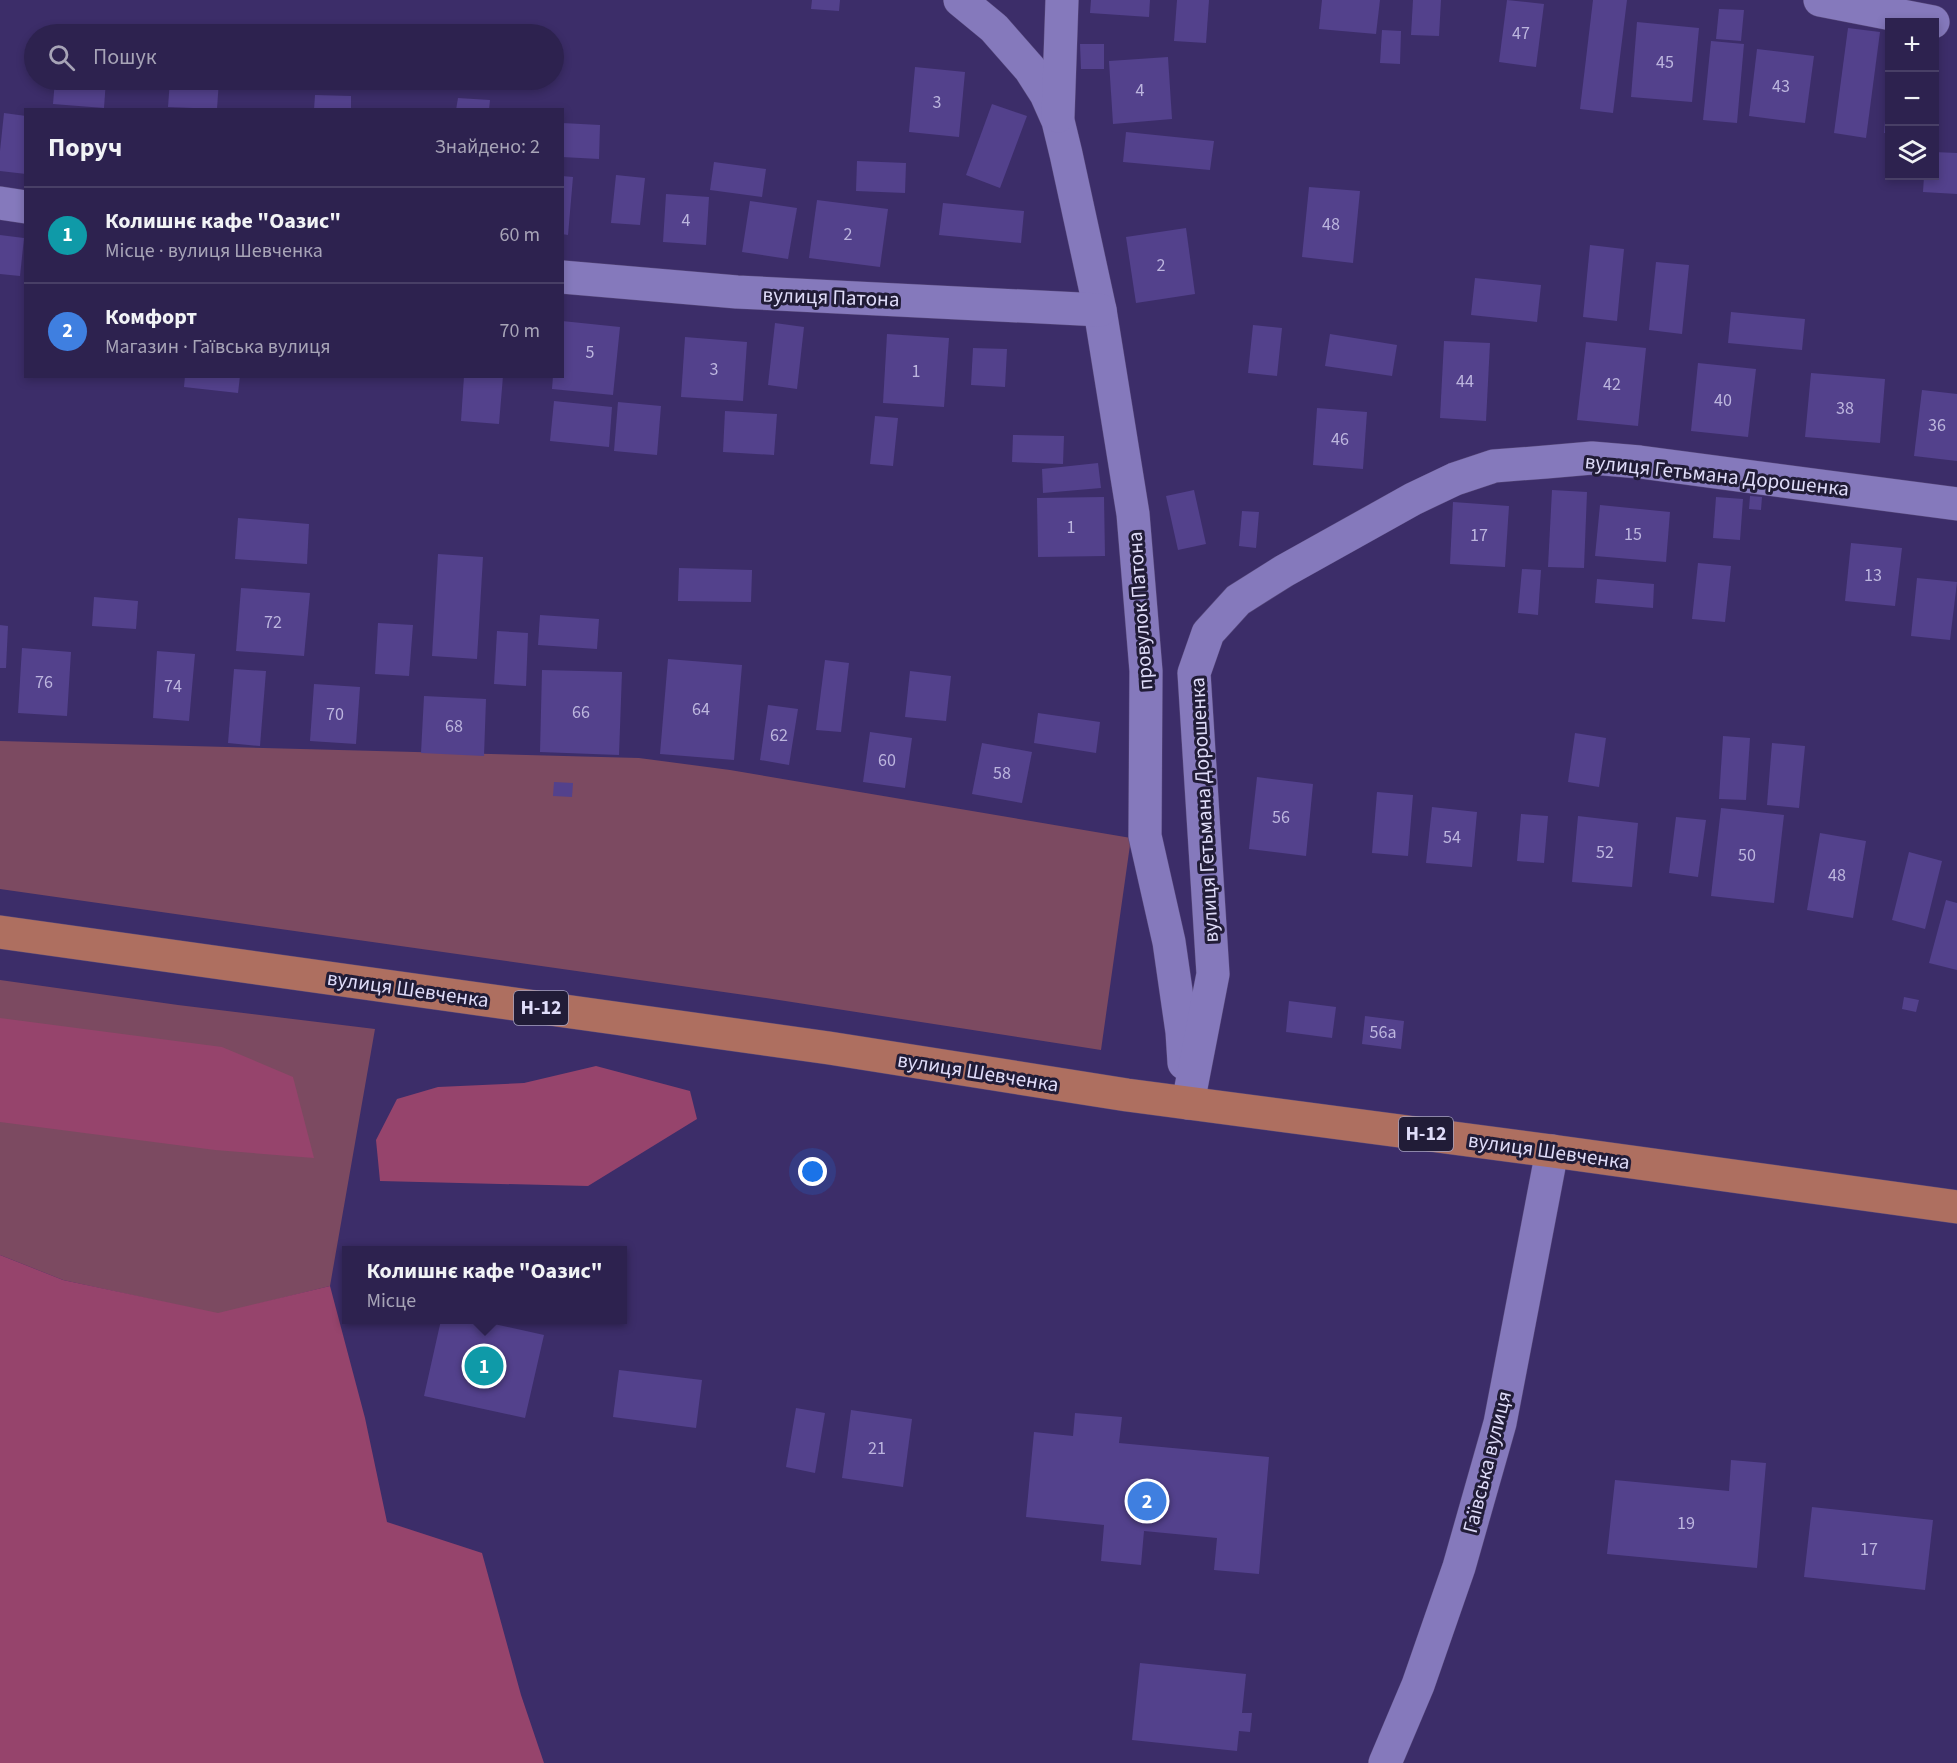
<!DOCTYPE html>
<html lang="uk">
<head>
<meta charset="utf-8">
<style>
	body { margin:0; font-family:"Source Sans 3",sans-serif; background:#352a56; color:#f1f3f6 }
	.controls { position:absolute; right:18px; top:18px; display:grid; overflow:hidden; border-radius:0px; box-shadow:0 3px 9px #0003 }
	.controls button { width:54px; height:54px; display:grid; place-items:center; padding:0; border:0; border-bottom:2px solid #483f66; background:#2d224f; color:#f1f3f6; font:30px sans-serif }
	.you { position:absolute; left:813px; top:1172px; width:21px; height:21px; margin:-15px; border:4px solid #fff; border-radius:50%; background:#1a73e8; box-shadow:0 0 0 9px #1a73e833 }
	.badge { display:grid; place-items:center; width:39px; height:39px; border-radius:50%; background:#bbc045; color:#fff; font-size:20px; font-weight:700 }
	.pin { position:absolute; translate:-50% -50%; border:3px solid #fff; box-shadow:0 2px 6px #0006 }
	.popup { position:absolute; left:342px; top:1246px; width:285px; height:78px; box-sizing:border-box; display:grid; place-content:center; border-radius:0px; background:#2d224f; filter:drop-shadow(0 2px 4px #0005); font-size:20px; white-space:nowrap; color:#a7a4b7 }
	.popup b { font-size:22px; color:#f1f3f6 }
	.popup::after { content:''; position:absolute; left:50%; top:100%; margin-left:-12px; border:12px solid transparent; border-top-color:#2d224f }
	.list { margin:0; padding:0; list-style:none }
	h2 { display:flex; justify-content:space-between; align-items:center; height:78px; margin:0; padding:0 24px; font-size:26px }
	h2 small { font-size:20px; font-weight:400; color:#a7a4b7 }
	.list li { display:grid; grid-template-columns:39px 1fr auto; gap:18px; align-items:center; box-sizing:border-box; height:96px; padding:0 24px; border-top:2px solid #483f66 }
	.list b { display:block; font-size:22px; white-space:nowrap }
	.list p { margin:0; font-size:20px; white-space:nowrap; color:#a7a4b7 }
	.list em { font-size:20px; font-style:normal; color:#a7a4b7 }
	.icon { flex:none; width:33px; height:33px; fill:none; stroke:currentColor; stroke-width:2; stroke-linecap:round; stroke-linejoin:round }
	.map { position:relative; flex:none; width:1957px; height:1763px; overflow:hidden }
	.search { position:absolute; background:#2d224f; box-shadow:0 3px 9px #0003; left:24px; top:24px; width:540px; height:66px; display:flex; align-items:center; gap:15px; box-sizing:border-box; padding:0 21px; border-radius:33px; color:#a7a4b7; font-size:22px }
	.panel { position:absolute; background:#2d224f; box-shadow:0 3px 9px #0003; left:24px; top:108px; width:540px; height:270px; border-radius:0px }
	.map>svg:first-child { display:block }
	.green { fill:#7c4a61 }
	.forest { fill:#96446c }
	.building { fill:#53418c }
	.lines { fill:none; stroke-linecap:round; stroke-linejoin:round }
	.street-casing { stroke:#554779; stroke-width:34 }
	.primary-casing { stroke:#554779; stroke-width:34 }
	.street { stroke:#8579bc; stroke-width:33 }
	.primary { stroke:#ae6f60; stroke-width:33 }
	.labels { text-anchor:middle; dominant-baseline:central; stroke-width:6; stroke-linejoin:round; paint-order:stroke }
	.number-label { font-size:18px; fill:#bcb5de }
	.shield { fill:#211c37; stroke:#a6a2bf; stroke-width:1.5 }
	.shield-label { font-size:20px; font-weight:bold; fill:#dfdcf9 }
	.street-label { font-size:21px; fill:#dfdcf9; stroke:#211c37 }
</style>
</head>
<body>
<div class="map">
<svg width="1957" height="1763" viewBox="0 0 1957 1763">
	<rect width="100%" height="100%" fill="#3c2d69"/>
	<g class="green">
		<polygon points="0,741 639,758 730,770 1131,838 1101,1050 766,998 0,889"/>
		<polygon points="0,980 178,1005 375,1029 330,1286 218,1314 63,1280 0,1255"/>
	</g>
	<g class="forest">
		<polygon points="0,1018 222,1047 293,1077 314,1158 215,1150 0,1122"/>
		<polygon points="596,1066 690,1091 697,1119 588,1186 380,1181 376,1140 397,1099 438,1087 524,1083"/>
		<polygon points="0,1255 63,1280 218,1313 330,1286 365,1418 387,1522 482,1553 521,1695 544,1763 0,1763"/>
	</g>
	<g class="building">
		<polygon points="812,0 840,0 839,11 811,9"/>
		<polygon points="1091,0 1150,0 1149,17 1090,13"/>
		<polygon points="1177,0 1209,0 1206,43 1174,41"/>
		<polygon points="1322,0 1380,0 1376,34 1319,29"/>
		<polygon points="1413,0 1441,0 1439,36 1411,35"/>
		<polygon points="1507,0 1544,4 1536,67 1499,62"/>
		<polygon points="1593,0 1627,0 1613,113 1580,109"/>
		<polygon points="1719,9 1744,10 1741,41 1716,39"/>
		<polygon points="1637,22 1699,28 1692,102 1631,97"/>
		<polygon points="1848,28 1880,32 1866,138 1834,133"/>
		<polygon points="1382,30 1401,31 1400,64 1380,63"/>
		<polygon points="1711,41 1744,44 1737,123 1703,120"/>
		<polygon points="1080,44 1104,44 1104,69 1081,69"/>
		<polygon points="1757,49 1814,56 1805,123 1749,116"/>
		<polygon points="1168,57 1172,119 1113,124 1109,61"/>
		<polygon points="915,67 965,72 959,137 909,132"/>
		<polygon points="55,80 106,80 104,108 53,104"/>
		<polygon points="170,80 219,80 217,109 168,107"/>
		<polygon points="1934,82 1938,82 1936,108 1934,108"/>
		<polygon points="1888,83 1890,83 1890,133 1884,133"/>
		<polygon points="315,95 351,96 351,110 314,110"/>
		<polygon points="458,98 490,100 489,110 456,110"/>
		<polygon points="992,104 1027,116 1000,188 966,175"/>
		<polygon points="4,113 26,116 26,174 0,171 0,151"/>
		<polygon points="562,123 600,125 599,159 562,157"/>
		<polygon points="1126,132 1214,141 1210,170 1123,162"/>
		<polygon points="1934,152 1957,153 1957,194 1923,192 1924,176 1934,176"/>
		<polygon points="857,161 906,163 905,193 856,191"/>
		<polygon points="714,162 766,169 762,197 710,190"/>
		<polygon points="616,175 645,178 640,225 611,223"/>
		<polygon points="562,176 573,177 568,235 562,234"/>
		<polygon points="1309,187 1360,191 1353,263 1302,257"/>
		<polygon points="666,194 709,197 706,245 663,242"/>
		<polygon points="817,200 888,209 880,267 809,258"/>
		<polygon points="750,201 797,208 788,259 742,252"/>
		<polygon points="943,203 1024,211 1021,243 939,235"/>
		<polygon points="1186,228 1195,294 1136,303 1126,237"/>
		<polygon points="0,235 24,238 20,276 0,274"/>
		<polygon points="1590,245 1624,249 1617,321 1583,317"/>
		<polygon points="1656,262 1689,265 1682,334 1649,330"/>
		<polygon points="1475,278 1541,285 1537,322 1471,315"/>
		<polygon points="1731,312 1805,319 1802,350 1728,343"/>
		<polygon points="562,321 620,327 613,395 552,389 553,376 562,376"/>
		<polygon points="775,323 804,327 797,389 768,385"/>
		<polygon points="1253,325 1282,328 1277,376 1248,373"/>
		<polygon points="887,334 949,338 944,407 883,403"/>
		<polygon points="1330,334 1397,345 1392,376 1325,366"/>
		<polygon points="685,337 747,342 743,401 681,397"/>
		<polygon points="1444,341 1490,343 1486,421 1440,418"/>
		<polygon points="1586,342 1646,348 1638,426 1577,420"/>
		<polygon points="973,348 1007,349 1005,387 971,385"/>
		<polygon points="1698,363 1756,369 1748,437 1691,431"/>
		<polygon points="1811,373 1885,379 1880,443 1805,437"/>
		<polygon points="185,376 240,376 238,393 184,387"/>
		<polygon points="464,376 503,376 499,424 461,421"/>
		<polygon points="1922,390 1957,394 1957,461 1914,456"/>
		<polygon points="554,401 612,407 609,447 550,441"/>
		<polygon points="618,402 661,406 657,455 614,451"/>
		<polygon points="1317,408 1367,412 1363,469 1313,465"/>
		<polygon points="725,411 777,414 774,455 723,452"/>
		<polygon points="875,416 898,418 893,466 870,464"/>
		<polygon points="1013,435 1064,436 1063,464 1012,462"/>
		<polygon points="1098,463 1101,488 1043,493 1042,469"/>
		<polygon points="1194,490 1206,544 1178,550 1166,496"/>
		<polygon points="1552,490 1587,492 1584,568 1548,567"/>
		<polygon points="1750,496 1762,497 1761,510 1749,509"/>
		<polygon points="1104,497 1105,556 1038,557 1037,498"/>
		<polygon points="1716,497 1743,499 1740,540 1713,538"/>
		<polygon points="1453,502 1509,506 1505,567 1450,564"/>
		<polygon points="1600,505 1670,512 1666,562 1595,556"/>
		<polygon points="1242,511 1259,512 1256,548 1239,546"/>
		<polygon points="238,518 309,524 307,564 235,559"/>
		<polygon points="1851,543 1902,548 1895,606 1845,601"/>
		<polygon points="438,554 483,557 477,659 432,656"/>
		<polygon points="1698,563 1731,566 1725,622 1692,619"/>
		<polygon points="679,568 752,570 751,602 678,601"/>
		<polygon points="1522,569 1541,570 1538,615 1518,613"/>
		<polygon points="1917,578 1957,582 1950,640 1911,636"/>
		<polygon points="1597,579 1654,584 1653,608 1595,603"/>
		<polygon points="241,588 310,593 304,656 236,651"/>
		<polygon points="94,597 138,601 136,629 92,626"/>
		<polygon points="540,615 599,619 597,649 538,645"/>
		<polygon points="378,623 413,625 409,676 375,674"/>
		<polygon points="0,625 8,626 6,668 0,668"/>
		<polygon points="497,631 528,633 526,686 494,684"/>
		<polygon points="22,648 71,652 67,716 18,713"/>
		<polygon points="157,651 195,654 189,721 153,718"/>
		<polygon points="668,659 742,665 734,760 660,754"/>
		<polygon points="825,660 849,663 841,732 816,730"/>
		<polygon points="234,669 266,671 260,746 228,743"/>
		<polygon points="542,670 622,672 619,755 540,752"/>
		<polygon points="910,671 951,676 946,721 905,717"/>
		<polygon points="314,684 360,687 356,744 310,741"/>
		<polygon points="424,696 486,699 484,756 421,753"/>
		<polygon points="768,705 798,709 789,765 760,760"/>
		<polygon points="1038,713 1100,722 1096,753 1034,743"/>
		<polygon points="870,732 912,738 905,788 863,782"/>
		<polygon points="1575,733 1606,738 1599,787 1568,782"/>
		<polygon points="1723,736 1750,738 1746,800 1719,799"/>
		<polygon points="982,743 1032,752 1022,803 972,794"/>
		<polygon points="1772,743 1805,746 1799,808 1767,805"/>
		<polygon points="1257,777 1313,784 1306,856 1249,849"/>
		<polygon points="554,782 573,783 572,797 553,796"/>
		<polygon points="1377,792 1413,795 1408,856 1372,853"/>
		<polygon points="1432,807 1477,812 1472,867 1426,863"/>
		<polygon points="1721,808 1784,815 1774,903 1711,896"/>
		<polygon points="1521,814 1548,816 1544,863 1517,861"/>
		<polygon points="1578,816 1638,823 1632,887 1572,882"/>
		<polygon points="1676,817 1706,820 1698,877 1669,873"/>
		<polygon points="1820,833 1866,841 1853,918 1807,910"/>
		<polygon points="1909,852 1942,861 1925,929 1892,920"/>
		<polygon points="1946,900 1957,903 1957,970 1929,963"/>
		<polygon points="1904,997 1919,1000 1916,1012 1902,1009"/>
		<polygon points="1289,1001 1336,1007 1332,1038 1286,1032"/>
		<polygon points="1365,1016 1404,1021 1401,1049 1362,1044"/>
		<polygon points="441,1320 495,1320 494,1324 544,1335 525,1418 424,1396"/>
		<polygon points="619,1370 702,1380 696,1428 613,1417"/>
		<polygon points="796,1408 825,1413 815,1473 786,1467"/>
		<polygon points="851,1410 912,1419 903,1487 842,1478"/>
		<polygon points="1075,1413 1122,1417 1119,1443 1269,1457 1259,1574 1214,1570 1217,1538 1144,1531 1141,1565 1101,1561 1104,1525 1026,1517 1034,1432 1073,1436"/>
		<polygon points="1731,1460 1766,1463 1757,1568 1607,1554 1615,1480 1729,1491"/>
		<polygon points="1812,1507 1933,1520 1925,1590 1804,1577"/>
		<polygon points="1140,1663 1246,1674 1242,1713 1252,1713 1250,1732 1239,1731 1237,1751 1132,1740"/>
	</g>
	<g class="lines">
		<g class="street-casing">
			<g id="street">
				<polyline points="960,0 994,28 1030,69 1046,94 1058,121 1066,154 1100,310 1133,514 1146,671 1145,836 1169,942 1182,1032 1184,1063"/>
				<polyline points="1820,0 1933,22"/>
				<polyline points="1058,116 1062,0"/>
				<polyline points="0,203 26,207"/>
				<polyline points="562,277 737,292 1100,310"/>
				<polyline points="1188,1103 1213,974 1194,673 1208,633 1238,600 1284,571 1413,499 1455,479 1494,466 1546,462 1592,458 1640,462 1957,504"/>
				<polyline points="1385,1763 1418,1685 1459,1567 1500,1423 1552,1151"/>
			</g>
		</g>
		<g class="primary-casing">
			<polyline id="primary" points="0,932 829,1048 1127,1095 1552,1151 1957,1207"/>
		</g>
		<use href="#street" class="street"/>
		<use href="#primary" class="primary"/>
	</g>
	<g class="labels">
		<g class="number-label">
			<text x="1521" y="33">47</text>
			<text x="1665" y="62">45</text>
			<text x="1781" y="86">43</text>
			<text x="1140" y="90">4</text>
			<text x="937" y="102">3</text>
			<text x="686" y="220">4</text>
			<text x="1331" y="224">48</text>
			<text x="848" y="234">2</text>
			<text x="1161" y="265">2</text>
			<text x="590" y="352">5</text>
			<text x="714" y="369">3</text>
			<text x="916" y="371">1</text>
			<text x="1465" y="381">44</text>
			<text x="1612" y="384">42</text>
			<text x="1723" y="400">40</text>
			<text x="1845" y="408">38</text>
			<text x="1937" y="425">36</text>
			<text x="1340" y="439">46</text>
			<text x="1071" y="527">1</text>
			<text x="1633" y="534">15</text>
			<text x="1479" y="535">17</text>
			<text x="1873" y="575">13</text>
			<text x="273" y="622">72</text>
			<text x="44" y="682">76</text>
			<text x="173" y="686">74</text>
			<text x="701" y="709">64</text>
			<text x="581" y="712">66</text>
			<text x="335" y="714">70</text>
			<text x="454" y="726">68</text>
			<text x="779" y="735">62</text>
			<text x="887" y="760">60</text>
			<text x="1002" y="773">58</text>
			<text x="1281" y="817">56</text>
			<text x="1452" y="837">54</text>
			<text x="1605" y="852">52</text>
			<text x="1747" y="855">50</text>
			<text x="1837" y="875">48</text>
			<text x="1383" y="1032">56а</text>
			<text x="877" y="1448">21</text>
			<text x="1686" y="1523">19</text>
			<text x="1869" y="1549">17</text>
		</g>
		<g class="shield">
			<rect x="514" y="991" width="54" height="34" rx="4.5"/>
			<rect x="1399" y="1117" width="54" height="34" rx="4.5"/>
		</g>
		<g class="shield-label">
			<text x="541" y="1008">Н-12</text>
			<text x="1426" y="1134">Н-12</text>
		</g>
		<g class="street-label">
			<text transform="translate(831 297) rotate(2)">вулиця Патона</text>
			<text transform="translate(1717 475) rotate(6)">вулиця Гетьмана Дорошенка</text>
			<text transform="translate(1140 611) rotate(-94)">провулок Патона</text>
			<text transform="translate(1204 810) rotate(-93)">вулиця Гетьмана Дорошенка</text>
			<text transform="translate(408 989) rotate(8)">вулиця Шевченка</text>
			<text transform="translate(978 1072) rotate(9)">вулиця Шевченка</text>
			<text transform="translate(1549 1151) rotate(8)">вулиця Шевченка</text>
			<text transform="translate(1487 1462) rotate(-76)">Гаївська вулиця</text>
		</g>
	</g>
</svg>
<div class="controls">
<button>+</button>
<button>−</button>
<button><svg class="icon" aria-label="layers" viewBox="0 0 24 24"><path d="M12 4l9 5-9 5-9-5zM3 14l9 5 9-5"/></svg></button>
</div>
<div class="you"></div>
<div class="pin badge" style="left:484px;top:1366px;background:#0f9aa8">1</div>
<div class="popup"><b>Колишнє кафе &quot;Оазис&quot;</b>Місце</div>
<div class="pin badge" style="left:1147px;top:1501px;background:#3f7fe0">2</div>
<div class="search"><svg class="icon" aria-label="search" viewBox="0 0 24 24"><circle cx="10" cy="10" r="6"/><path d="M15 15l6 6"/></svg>Пошук</div>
<section class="panel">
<h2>Поруч<small>Знайдено: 2</small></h2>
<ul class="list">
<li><span class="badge" style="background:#0f9aa8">1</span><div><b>Колишнє кафе &quot;Оазис&quot;</b><p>Місце · вулиця Шевченка</p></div><em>60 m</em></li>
<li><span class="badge" style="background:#3f7fe0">2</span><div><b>Комфорт</b><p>Магазин · Гаївська вулиця</p></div><em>70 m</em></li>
</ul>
</section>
</div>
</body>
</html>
